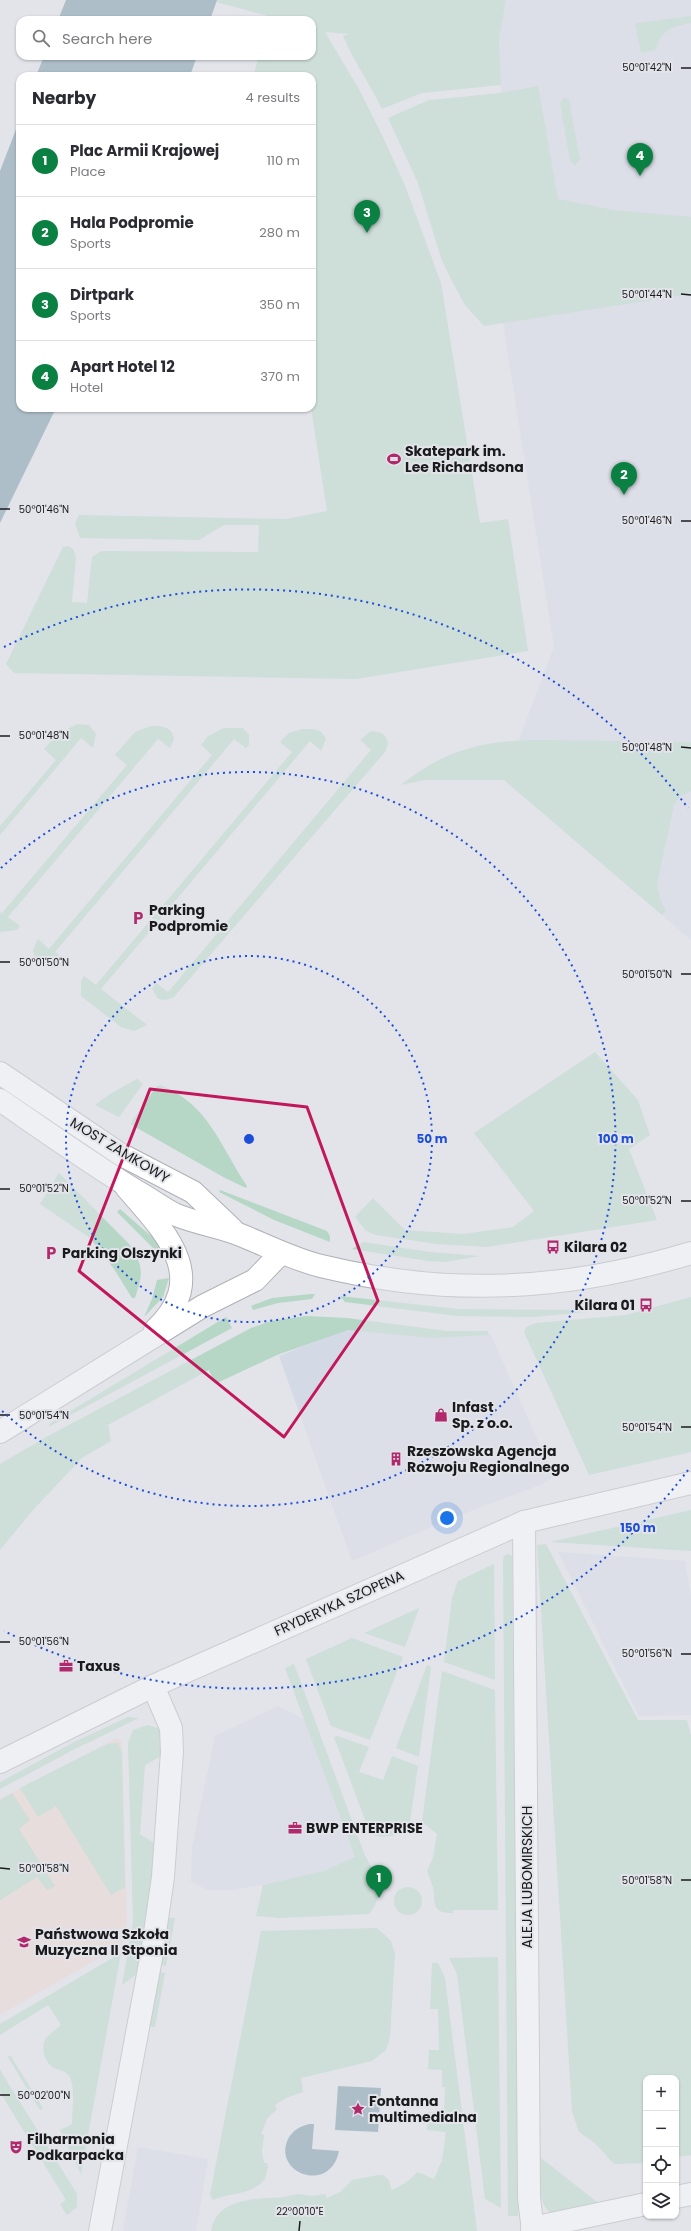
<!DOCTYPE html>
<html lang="en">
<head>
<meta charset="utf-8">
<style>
	body { margin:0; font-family:Poppins,sans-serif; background:#f2f2f3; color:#2b2b33 }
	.controls { position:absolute; right:12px; bottom:12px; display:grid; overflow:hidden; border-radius:8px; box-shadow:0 1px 3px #0004 }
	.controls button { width:36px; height:36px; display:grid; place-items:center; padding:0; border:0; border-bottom:1px solid #e1e1e2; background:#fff; color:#2b2b33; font:20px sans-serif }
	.you { position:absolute; left:447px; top:1518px; width:14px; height:14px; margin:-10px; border:3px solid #fff; border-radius:50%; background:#1a73e8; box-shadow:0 0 0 6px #1a73e833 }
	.badge { display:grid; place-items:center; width:26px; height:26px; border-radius:50%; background:#0b8043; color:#fff; font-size:13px; font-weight:700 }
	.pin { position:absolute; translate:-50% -33px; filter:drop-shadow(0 1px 2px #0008) }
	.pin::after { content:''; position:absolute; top:21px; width:14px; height:12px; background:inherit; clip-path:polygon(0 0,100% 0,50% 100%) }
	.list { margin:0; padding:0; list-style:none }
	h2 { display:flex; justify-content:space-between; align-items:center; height:52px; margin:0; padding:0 16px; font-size:17px }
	h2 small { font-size:13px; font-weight:400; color:#7c7c81 }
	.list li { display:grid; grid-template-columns:26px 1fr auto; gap:12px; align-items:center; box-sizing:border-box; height:72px; padding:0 16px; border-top:1px solid #e1e1e2 }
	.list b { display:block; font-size:15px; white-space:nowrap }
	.list p { margin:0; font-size:13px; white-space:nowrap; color:#7c7c81 }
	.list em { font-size:13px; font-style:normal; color:#7c7c81 }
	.icon { flex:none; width:22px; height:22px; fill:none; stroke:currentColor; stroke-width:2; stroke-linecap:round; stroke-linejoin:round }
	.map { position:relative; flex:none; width:691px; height:2231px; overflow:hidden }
	.search { position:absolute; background:#fff; box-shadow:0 1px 3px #0004; left:16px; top:16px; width:300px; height:44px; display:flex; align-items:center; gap:10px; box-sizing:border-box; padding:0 14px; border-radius:12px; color:#7c7c81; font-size:15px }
	.panel { position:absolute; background:#fff; box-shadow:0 1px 3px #0004; left:16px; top:72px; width:300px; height:340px; border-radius:12px }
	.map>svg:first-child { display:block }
	.built { fill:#d4d9e6 }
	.education { fill:#eed4ce }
	.green { fill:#b6d7c5 }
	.water { fill:#6f91a3 }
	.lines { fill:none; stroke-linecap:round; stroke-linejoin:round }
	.minor-casing { stroke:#afb1b7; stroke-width:24 }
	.major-casing { stroke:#afb1b7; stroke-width:24 }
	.minor { stroke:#fff; stroke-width:22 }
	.major { stroke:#fff; stroke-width:22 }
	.marked { fill:none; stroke:#c2185b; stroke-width:3; stroke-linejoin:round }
	.ticks { fill:none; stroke:#1b1b1e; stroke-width:1.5 }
	.ring { fill:none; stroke:#1d4ed8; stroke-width:2; stroke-dasharray:2 4 }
	.labels { text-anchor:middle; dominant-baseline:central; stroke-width:4; stroke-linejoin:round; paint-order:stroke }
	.poi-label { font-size:14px; font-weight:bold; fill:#1b1b1e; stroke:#e2e4ea; text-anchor:start }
	.street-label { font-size:14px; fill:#1b1b1e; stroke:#e2e4ea }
	.ticks-label { font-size:10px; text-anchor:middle; fill:#1b1b1e; stroke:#e2e4ea; stroke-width:4; stroke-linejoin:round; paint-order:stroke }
	.centre { fill:#1d4ed8; stroke:#e2e4ea; stroke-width:2 }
	.ring-label { font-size:12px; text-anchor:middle; font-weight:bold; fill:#1d4ed8; stroke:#e2e4ea; stroke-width:4; stroke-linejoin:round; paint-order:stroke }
</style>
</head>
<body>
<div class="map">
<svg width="691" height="2231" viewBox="0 0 691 2231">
	<rect width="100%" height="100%" fill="#e2e4ea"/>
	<g class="built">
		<polygon points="506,0 691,0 691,940 504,779 554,647 492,253 501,93 499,40"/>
		<polygon points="340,1321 444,1333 490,1333 554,1477 540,1485 447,1520 352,1561 279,1356 341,1331"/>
		<polygon points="558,1552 685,1561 691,1596 691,1715 639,1716"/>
		<polygon points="278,1706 304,1719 355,1858 324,1871 287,1880 231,1890 208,1890 191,1882 192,1847 215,1736"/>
		<polygon points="138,2147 208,2159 196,2231 123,2231"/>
	</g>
	<polygon class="education" points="117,1738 122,1742 122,1752 127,1923 122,1945 0,2015 0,1799"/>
	<g class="green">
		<path d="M217,0H506L499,40L501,85L422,93L382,109C370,84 354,62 343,36L349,34L325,32L360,91L380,131L404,183L441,283L480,523L508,519L528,651L356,679L14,673L6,664L63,547L68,546L73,549L76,557L72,602L87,603L92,557L101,551L258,552L259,525H224L199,540L80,538L75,524L79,515L286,519L327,511L311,408L312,76H253L259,56H312V20H272L275,18L216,2Z"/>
		<path d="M691,16V23C670,27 663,29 655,50L641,53L635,23Z"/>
		<polygon points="538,86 558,199 613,210 691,217 691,294 484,326 465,305 452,281 441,258 418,183 388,118 429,100 501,93"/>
		<polygon points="564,97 569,100 580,160 575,165 570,161 560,103"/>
		<polygon points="78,724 89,725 96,734 93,748 81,738 0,835 0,826 56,760 44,749 59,733"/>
		<path d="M151,726C162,726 172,726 174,739L170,748L158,739L8,917L20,926L17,930L0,932V912L2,913L127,765L115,755L135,732Z"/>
		<path d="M224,728H243L249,735V745L246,748L234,739L55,952L66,962C55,972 47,968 36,961L33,950L38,939L49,949L212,755L201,745L208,736Z"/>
		<path d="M302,729C312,729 322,728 326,739L321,751L310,741L101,989L147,1025L134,1031L121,1027L81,996V981L84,976L96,985L292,752L280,742L289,733Z"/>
		<path d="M371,731C381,732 386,733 388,744L385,752L174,997L166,1000L158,999L152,989L156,983L168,992L371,750L360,740Z"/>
		<path d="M544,740L691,742V791L681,796L674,805L657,884L660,899L666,911L662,915L504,780H424L401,785C447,748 486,740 544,740Z"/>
		<polygon points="595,1052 638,1100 650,1135 629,1149 657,1220 487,1247 436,1244 376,1235 366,1231 355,1217 373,1198 405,1230 463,1234 513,1227 534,1211 474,1133"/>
		<polygon points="137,1079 143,1084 119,1117 95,1105 110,1094"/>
		<path d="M160,1085C209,1104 220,1146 247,1186L246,1188L225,1178L130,1124L156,1087Z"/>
		<path d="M59,1173L130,1245C144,1267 143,1274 135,1298H132L114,1269L90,1238L40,1204Z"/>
		<polygon points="220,1190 327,1231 330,1236 330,1242 274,1220 219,1192"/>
		<polygon points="120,1209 152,1237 163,1252 157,1252 117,1212"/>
		<polygon points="363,1242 430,1252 480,1256 445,1262 428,1261 352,1249"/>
		<polygon points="169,1278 163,1297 144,1317 152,1299 157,1280"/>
		<polygon points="311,1294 315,1294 312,1299 278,1303 253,1310 251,1306 272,1298"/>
		<polygon points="340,1296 458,1309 585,1310 586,1312 534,1317 457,1316 345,1302"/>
		<polygon points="691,1297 691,1452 589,1475 524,1332 526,1327 536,1323 626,1315"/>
		<polygon points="306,1316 347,1318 447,1331 488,1331 488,1335 431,1338 348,1330 277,1355 215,1384 209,1370 108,1425 111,1441 82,1458 34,1509 0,1550 0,1464 48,1436 251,1328 271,1321"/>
		<polygon points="226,1317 232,1328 50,1426 49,1424"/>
		<polygon points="691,1510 691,1551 550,1542"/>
		<polygon points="546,1544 638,1720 687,1720 691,1736 691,2155 676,2157 676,2078 646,2078 646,2163 614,2164 595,2143 579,2132 572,2111 537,1545"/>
		<polygon points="508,1554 512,1556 512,1561 518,2216 508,2216 503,1561 504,1556"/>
		<polygon points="494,1564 495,1680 444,1662 452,1598 458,1581"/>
		<polygon points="419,1608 405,1647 364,1633"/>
		<polygon points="352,1638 403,1657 370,1740 331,1726 306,1659"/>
		<path d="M294,1664L365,1856L383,1885C377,1895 378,1904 369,1914L280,1918L256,1916L263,1885L324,1871L355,1857L285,1668Z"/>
		<polygon points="427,1665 431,1667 419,1757 396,1748"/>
		<path d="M442,1671L495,1690L498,1910H453V1913C436,1913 434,1908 434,1893C433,1886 430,1878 427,1871L433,1858L437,1834L422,1822Z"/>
		<polygon points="128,1717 139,1718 75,1749 0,1789 0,1782 74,1742"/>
		<polygon points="148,1725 158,1728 162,1733 165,1754 145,1765 140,1834 159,1846 142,1970 122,1985 133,1922 128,1743 133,1730"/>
		<path d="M337,1736L369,1747L359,1772L383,1780L392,1756L418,1766L409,1829L406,1833C394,1835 380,1840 370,1833L334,1737Z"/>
		<polygon points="118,1743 122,1752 125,1887 111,1895 56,1806 38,1817 20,1788 107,1744"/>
		<polygon points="12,1793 30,1820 19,1829 55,1886 47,1890 37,1877 0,1900 0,1800"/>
		<circle cx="408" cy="1901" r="14"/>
		<polygon points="165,1918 175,1918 166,1966 157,1964"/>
		<path d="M377,1928L391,1941L395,1954L390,2037L386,2050L372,2061L301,2078L303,2092L286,2098L275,2105L277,2109L267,2119L261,2134L264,2135L262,2152L264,2163H267L268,2167L265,2179C253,2195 230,2192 213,2200L210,2195L261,1931Z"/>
		<path d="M121,1953L81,2174L60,2130L72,2124C72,2112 75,2090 71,2080C69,2071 60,2071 54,2068C44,2062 40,2047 46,2038C50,2033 57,2029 61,2025L48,2005L0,2035V2024Z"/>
		<polygon points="498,1957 501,2208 485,2199 457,1974 449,1958"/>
		<path d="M432,1963H438L445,1978L477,2231H211C223,2163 369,2231 417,2172L434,2179L442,2160L446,2132L427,2130V2112H444L445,2087H442V2070L428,2069L429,2050H439L438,2009H430Z"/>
		<polygon points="155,1971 165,1973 155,2027 146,2026"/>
		<polygon points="10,2055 43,2108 40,2110 8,2057"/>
		<polygon points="0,2070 77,2194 77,2207 67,2215 60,2204 66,2200 0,2092"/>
		<path d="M541,2158L602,2206L553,2214C535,2204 541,2176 541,2158Z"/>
		<path d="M378,2175H383L389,2180L392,2192C387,2220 320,2211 301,2208C294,2207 284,2207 278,2203L279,2198L298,2194L312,2196L325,2194L327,2198L340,2192L352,2180Z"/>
	</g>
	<g class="water">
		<polygon points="66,0 217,0 210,20 58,20"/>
		<polygon points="44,56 197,56 190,76 36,76"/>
		<polygon points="20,119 20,408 56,408 0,523 0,171"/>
		<polygon points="338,2086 381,2088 378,2132 335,2130"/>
		<path d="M310,2124H314L312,2149L339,2151C330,2195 272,2173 288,2139C293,2130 300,2126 310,2124Z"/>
	</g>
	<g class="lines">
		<g class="minor-casing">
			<g id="minor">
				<path d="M126,1187C164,1231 212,1277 155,1330"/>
				<polyline points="0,1432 203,1306 255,1280 281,1253"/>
				<polyline points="524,1522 529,2198 533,2231"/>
				<polyline points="0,1762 153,1686 524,1522 691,1483"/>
				<polyline points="676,2197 691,2194"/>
				<polyline points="532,2228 646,2204"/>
				<polyline points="100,2231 152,1953 163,1877 172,1752 171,1728 153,1686"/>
			</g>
		</g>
		<g class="major-casing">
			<g id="major">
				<polyline points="0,1073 120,1154 193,1192 232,1229"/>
				<path d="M0,1100C45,1131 90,1163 136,1191C149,1198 161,1207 174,1214C194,1223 218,1226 238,1234C266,1245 292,1259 321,1266C448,1297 566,1291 691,1253"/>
			</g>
		</g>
		<use href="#minor" class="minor"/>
		<use href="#major" class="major"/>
	</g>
	<path d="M0 0H691V2231H0ZM150,1089L307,1107L378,1301L284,1437L79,1271Z" fill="#e2e4ea" fill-opacity=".55" fill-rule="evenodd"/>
	<path class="marked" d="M150,1089L307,1107L378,1301L284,1437L79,1271Z"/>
	<path class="ticks" d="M681,68H691M681,294L691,295M0,509H10M681,521H691M0,736H10M681,747L691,748M0,962H10M681,974H691M0,1189H10M681,1201H691M0,1415H10M681,1427H691M0,1642H10M681,1654H691M0,1868L10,1869M681,1880H691M0,2095H10M299,2231L300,2221"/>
	<g class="ring">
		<circle cx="249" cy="1139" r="183"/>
		<path d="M1 868A367 367 0 1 1 1 1410"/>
		<path d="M688 1470A550 550 0 0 1 4 1631M4 647A550 550 0 0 1 688 808"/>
	</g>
	<defs>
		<g id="stadium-bare" transform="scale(1.08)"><path d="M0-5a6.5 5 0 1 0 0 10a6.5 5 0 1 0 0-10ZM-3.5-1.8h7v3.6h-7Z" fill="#b1296b" stroke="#e2e4ea" stroke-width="2.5" paint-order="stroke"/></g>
		<g id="parking-bare" transform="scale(1.08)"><path d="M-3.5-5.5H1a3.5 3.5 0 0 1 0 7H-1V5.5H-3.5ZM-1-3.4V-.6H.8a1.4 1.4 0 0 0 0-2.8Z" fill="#b1296b" stroke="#e2e4ea" stroke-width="2.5" paint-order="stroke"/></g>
		<g id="bus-bare" transform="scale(1.08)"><path d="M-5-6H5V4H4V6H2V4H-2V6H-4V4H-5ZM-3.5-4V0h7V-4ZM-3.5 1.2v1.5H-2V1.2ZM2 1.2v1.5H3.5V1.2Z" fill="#b1296b" stroke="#e2e4ea" stroke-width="2.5" paint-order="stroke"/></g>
		<g id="shop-bare" transform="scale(1.08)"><path d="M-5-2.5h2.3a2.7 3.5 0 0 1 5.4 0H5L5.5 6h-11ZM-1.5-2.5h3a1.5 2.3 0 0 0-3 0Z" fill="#b1296b" stroke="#e2e4ea" stroke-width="2.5" paint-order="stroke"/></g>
		<g id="building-bare" transform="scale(1.08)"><path d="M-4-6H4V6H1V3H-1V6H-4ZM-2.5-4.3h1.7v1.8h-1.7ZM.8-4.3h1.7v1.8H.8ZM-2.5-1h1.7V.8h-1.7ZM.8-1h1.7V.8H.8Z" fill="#b1296b" stroke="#e2e4ea" stroke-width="2.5" paint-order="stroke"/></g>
		<g id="office-bare" transform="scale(1.08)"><path d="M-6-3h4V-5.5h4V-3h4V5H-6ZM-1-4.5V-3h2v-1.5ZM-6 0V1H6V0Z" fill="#b1296b" stroke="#e2e4ea" stroke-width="2.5" paint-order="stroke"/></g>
		<g id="school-bare" transform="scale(1.08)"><path d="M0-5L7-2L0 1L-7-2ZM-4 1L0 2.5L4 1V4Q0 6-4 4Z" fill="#b1296b" stroke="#e2e4ea" stroke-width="2.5" paint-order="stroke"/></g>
		<g id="sight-bare" transform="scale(1.08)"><path d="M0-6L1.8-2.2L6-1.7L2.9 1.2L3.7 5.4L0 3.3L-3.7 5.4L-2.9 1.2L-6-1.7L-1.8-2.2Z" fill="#b1296b" stroke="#e2e4ea" stroke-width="2.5" paint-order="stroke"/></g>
		<g id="theatre-bare" transform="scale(1.08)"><path d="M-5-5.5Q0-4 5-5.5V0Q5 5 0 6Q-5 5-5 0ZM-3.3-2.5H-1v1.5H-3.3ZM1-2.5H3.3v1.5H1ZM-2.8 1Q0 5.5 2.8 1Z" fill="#b1296b" stroke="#e2e4ea" stroke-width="2.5" paint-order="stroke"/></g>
	</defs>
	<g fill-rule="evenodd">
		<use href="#stadium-bare" x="394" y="459"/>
		<use href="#parking-bare" x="138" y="918"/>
		<use href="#bus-bare" x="553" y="1247"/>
		<use href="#parking-bare" x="51" y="1253"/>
		<use href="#bus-bare" x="646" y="1305"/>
		<use href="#shop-bare" x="441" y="1415"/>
		<use href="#building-bare" x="396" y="1459"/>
		<use href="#office-bare" x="66" y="1666"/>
		<use href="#office-bare" x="295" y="1828"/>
		<use href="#school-bare" x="24" y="1942"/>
		<use href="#sight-bare" x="358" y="2109"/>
		<use href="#theatre-bare" x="16" y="2147"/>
	</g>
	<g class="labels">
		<g class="poi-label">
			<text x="405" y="451">Skatepark im.<tspan x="405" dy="16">Lee Richardsona</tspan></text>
			<text x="149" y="910">Parking<tspan x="149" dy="16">Podpromie</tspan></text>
			<text x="564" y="1247">Kilara 02</text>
			<text x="62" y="1253">Parking Olszynki</text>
			<text x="635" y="1305" text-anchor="end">Kilara 01</text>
			<text x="452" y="1407">Infast<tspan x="452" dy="16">Sp. z o.o.</tspan></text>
			<text x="407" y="1451">Rzeszowska Agencja<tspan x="407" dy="16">Rozwoju Regionalnego</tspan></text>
			<text x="77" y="1666">Taxus</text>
			<text x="306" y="1828">BWP ENTERPRISE</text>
			<text x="35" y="1934">Państwowa Szkoła<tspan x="35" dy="16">Muzyczna II Stponia</tspan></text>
			<text x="369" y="2101">Fontanna<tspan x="369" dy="16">multimedialna</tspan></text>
			<text x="27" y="2139">Filharmonia<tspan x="27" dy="16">Podkarpacka</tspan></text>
		</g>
		<g class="street-label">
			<text transform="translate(120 1150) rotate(31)">MOST ZAMKOWY</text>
			<text transform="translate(339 1603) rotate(-24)">FRYDERYKA SZOPENA</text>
			<text transform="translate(527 1877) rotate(-90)">ALEJA LUBOMIRSKICH</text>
		</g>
	</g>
	<g class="ticks-label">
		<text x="647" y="71">50°01'42"N</text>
		<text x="647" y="298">50°01'44"N</text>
		<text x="44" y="513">50°01'46"N</text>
		<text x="647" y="524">50°01'46"N</text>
		<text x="44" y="739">50°01'48"N</text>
		<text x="647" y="751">50°01'48"N</text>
		<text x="44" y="966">50°01'50"N</text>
		<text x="647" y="978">50°01'50"N</text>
		<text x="44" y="1192">50°01'52"N</text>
		<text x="647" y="1204">50°01'52"N</text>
		<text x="44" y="1419">50°01'54"N</text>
		<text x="647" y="1431">50°01'54"N</text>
		<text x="44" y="1645">50°01'56"N</text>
		<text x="647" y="1657">50°01'56"N</text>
		<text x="44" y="1872">50°01'58"N</text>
		<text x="647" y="1884">50°01'58"N</text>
		<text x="44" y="2099">50°02'00"N</text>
		<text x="300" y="2215">22°00'10"E</text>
	</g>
	<circle cx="249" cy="1139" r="6" class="centre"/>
	<g class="ring-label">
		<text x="432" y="1143">50 m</text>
		<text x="616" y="1143">100 m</text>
		<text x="638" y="1532">150 m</text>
	</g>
</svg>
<div class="controls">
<button>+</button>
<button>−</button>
<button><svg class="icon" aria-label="locate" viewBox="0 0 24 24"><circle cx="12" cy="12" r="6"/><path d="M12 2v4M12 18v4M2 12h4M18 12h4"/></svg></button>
<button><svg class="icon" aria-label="layers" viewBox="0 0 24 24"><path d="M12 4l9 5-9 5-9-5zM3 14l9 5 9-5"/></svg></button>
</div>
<div class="you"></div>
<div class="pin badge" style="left:379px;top:1898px">1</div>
<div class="pin badge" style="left:624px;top:495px">2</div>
<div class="pin badge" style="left:367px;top:233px">3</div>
<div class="pin badge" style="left:640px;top:176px">4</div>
<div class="search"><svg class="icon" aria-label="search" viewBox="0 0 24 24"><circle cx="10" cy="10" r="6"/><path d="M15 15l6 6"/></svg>Search here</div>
<section class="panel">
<h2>Nearby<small>4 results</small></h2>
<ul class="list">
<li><span class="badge">1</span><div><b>Plac Armii Krajowej</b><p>Place</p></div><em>110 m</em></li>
<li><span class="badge">2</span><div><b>Hala Podpromie</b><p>Sports</p></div><em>280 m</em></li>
<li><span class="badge">3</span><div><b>Dirtpark</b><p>Sports</p></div><em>350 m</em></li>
<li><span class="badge">4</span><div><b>Apart Hotel 12</b><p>Hotel</p></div><em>370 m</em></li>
</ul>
</section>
</div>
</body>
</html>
